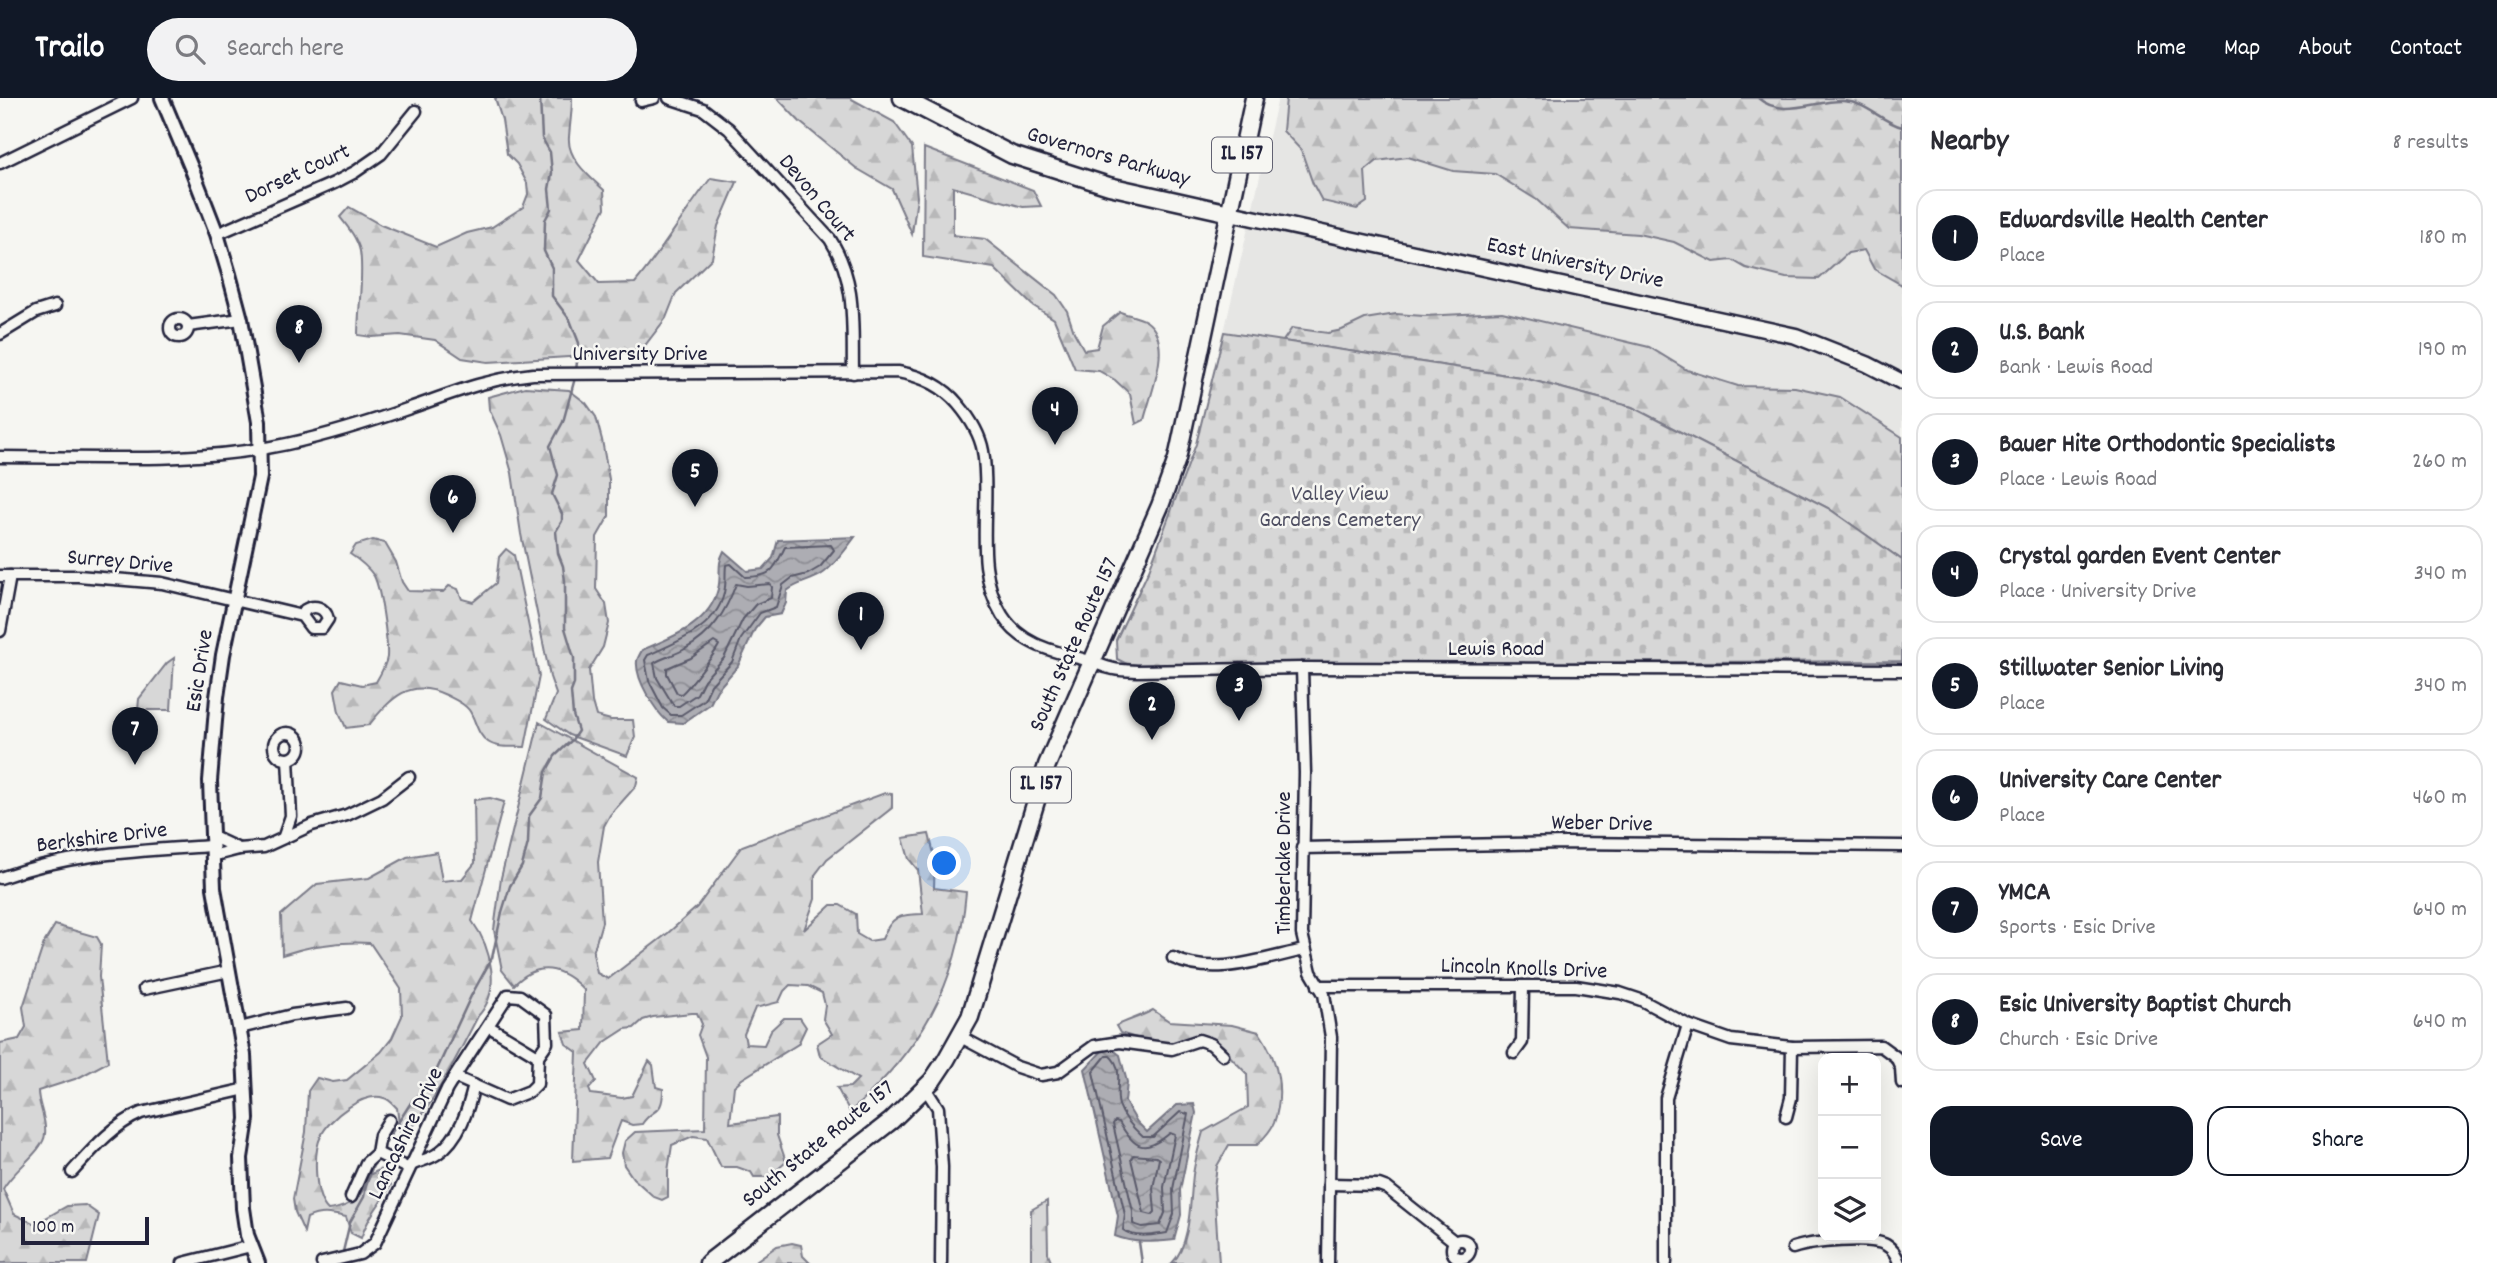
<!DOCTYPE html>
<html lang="en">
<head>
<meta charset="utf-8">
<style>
	body { margin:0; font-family:Dekko,sans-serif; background:#f2f2f3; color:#2b2b33 }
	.controls { position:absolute; right:21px; bottom:21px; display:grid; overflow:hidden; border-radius:14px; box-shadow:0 7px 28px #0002 }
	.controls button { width:63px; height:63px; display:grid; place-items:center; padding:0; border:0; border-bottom:2px solid #e1e1e2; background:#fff; color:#2b2b33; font:35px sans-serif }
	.scale { position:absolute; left:21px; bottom:18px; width:128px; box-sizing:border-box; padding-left:7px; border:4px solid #22223b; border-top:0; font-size:19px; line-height:24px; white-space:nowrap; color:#22223b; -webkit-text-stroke:5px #f6f6f2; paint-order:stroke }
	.you { position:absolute; left:945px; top:766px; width:24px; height:24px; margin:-18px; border:5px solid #fff; border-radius:50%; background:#1a73e8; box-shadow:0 0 0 10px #1a73e833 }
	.badge { display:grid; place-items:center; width:46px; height:46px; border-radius:50%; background:#111827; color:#fff; font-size:23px; font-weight:700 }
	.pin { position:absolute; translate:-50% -58px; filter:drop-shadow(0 2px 4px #0008) }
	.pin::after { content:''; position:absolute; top:37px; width:24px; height:21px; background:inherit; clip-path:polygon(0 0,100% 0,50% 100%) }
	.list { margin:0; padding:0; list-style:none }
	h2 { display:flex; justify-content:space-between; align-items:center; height:91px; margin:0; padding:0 28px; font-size:30px }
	h2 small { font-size:23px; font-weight:400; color:#7c7c81 }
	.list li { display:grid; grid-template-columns:46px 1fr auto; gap:21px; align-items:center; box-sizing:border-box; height:98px; margin:0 14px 14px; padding:0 14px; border:2px solid #e1e1e2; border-radius:21px }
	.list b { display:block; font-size:26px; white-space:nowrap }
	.list p { margin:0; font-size:23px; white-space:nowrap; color:#7c7c81 }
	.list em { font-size:23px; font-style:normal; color:#7c7c81 }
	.actions { display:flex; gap:14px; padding:21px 28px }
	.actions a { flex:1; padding:16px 0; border:2px solid #111827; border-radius:21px; text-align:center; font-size:24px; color:#111827 }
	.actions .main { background:#111827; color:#fff }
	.icon { flex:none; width:38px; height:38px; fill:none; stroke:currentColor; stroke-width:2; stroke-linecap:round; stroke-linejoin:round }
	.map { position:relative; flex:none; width:1902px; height:1165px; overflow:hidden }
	header { display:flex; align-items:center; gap:42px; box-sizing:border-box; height:98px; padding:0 35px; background:#111827; color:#fff }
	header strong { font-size:33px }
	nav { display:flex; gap:38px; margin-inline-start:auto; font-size:24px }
	.search { width:490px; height:63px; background:#f2f2f3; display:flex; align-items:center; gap:18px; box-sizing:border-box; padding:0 24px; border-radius:38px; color:#7c7c81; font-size:26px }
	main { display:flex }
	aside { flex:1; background:#fff }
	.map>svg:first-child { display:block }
	.built { fill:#e6e6e4 }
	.green { fill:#d7d7d7; stroke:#7c7c89; stroke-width:2 }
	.forest { fill:url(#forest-firs); stroke:#7c7c89; stroke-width:2 }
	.cemetery { fill:url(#cemetery-stones); stroke:#7c7c89; stroke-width:2 }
	.water { fill:url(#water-waves); stroke:#757583; stroke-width:2 }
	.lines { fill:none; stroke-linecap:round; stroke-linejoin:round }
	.shore { stroke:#5a5a6b; stroke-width:2 }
	.stream { stroke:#757583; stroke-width:2.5 }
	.minor-casing { stroke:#22223b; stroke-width:15 }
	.tertiary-casing { stroke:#22223b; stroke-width:18 }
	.secondary-casing { stroke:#22223b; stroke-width:19 }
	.primary-casing { stroke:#22223b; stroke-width:21 }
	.minor { stroke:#f6f6f2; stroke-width:10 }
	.tertiary { stroke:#f6f6f2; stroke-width:12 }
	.secondary { stroke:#f6f6f2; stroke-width:14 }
	.primary { stroke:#f6f6f2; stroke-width:16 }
	.labels { text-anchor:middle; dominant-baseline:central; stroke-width:5; stroke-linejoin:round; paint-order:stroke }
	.shield { fill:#f6f6f2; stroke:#626272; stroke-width:2 }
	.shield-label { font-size:21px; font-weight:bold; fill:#22223b }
	.street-label { font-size:23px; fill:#22223b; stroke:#f6f6f2 }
	.park-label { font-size:23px; fill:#4f4f62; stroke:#f6f6f2 }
</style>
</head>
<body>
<header>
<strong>Trailo</strong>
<div class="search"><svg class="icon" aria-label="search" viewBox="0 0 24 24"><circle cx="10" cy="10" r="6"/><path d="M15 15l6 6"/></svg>Search here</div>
<nav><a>Home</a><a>Map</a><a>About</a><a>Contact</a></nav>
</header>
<main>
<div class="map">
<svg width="1902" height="1165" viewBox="0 0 1902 1165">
	<defs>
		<pattern id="forest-firs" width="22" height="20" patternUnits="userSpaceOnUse" patternTransform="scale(1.75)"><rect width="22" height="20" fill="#d7d7d7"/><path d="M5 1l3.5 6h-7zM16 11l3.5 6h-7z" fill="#b8b8b9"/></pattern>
		<pattern id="cemetery-stones" width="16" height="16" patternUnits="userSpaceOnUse" patternTransform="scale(1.75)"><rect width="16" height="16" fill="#d7d7d7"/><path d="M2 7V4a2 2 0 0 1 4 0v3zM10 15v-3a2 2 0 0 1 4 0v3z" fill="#b8b8b9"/></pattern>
		<pattern id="water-waves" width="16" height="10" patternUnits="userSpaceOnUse" patternTransform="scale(1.75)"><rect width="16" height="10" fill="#adadb3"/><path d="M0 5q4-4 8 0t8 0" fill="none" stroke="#8c8c93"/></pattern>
	</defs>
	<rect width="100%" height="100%" fill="#f6f6f2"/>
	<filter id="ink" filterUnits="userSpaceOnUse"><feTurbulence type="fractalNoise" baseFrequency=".0143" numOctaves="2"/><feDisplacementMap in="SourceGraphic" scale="14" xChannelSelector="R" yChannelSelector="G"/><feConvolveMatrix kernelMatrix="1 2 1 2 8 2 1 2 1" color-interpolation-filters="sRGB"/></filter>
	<g filter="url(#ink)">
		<polygon class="built" points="1278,0 1902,0 1902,462 1828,410 1632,309 1520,279 1224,234"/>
		<polygon class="green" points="174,560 171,612 138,612 139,601 167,565"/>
		<g class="forest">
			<path d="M495,0H572C572,14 570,25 569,39C567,61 590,79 604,92L605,110L579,162L599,186L635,185C663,152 684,114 711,80L737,84L718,128L712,160L676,195L666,220L643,250L617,256L488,264L462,260L435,242L400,237L372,239L358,237C358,212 364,176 360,153C357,140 348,129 340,119L349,109L381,127L436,149L467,135L492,129L523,109L528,96L527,85L517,66L507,56L502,22Z"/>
			<polygon points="777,0 850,0 894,24 912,49 917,99 912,136 892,91 856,70 800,24"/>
			<polygon points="1286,0 1902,0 1902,187 1874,171 1864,152 1848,155 1819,181 1786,180 1746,170 1732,162 1714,164 1674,144 1638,136 1569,131 1537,102 1495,76 1453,73 1408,59 1377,63 1365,73 1367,104 1357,111 1322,103 1313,86 1301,52 1283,33"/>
			<path d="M924,50L1033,92L1041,108L1023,109L953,89V137L985,141L1056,197L1067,213L1074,234L1084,252L1097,250L1103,228L1120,214C1128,217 1139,219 1146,223C1175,243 1150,296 1144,322L1136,326L1130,296L1115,282L1099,273L1075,271L1054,221L1032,207L994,170L923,159Z"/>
			<polygon points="1502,214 1649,249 1687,272 1738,288 1795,289 1840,299 1902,339 1902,462 1828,410 1632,309 1520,279 1283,243 1292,230 1328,235 1342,232 1365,221 1396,216 1424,218"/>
			<polygon points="525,289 569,292 586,305 596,319 602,342 609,381 609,418 597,439 596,491 606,506 609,525 603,549 589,572 592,604 596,618 611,622 633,622 635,639 627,658 569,637 546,621 556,596 550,579 521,436 512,375 501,337 489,311 488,299"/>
			<path d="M373,442L385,445L396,464L402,484L408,493L443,494L449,488L458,491L462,501L473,504L496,485L499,459L506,451L514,457L539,578L525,649C513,648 498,651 488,644C477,637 476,622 469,612C464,605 454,601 446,597C410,579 391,600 369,627L346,630L339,614L335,592L341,582L362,587L376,584C380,577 386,567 387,559C388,543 381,492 374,478C368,469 359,462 350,456L356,447Z"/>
			<path d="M539,624L638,679L636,688L610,717L604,728L598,764L602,824L593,855L597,875L608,881L668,835L697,809L742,748L885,695L892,696V710L827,761L815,777V801L804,832L831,807H840L856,816L857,836L869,843L882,841C892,817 899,817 923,816L918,772L909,761L903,740L929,736L935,760L934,790L966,794C958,889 920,951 850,1014L837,990L850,989L858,981L820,958L817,946L832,936L823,921L825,907L822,895L808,888L790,887L784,893L779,904L755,910L744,936L746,946L764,947L771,932L784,920H800L806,929L798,946L742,981L734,988L730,1025L777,1019V1037L786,1064L769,1079H754L751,1074L737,1069H721L707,1040L693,1038L672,1047L668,1073V1099L662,1102L654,1099L633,1080L624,1067L622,1055L625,1043L635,1034L705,1031L706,959L698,937L702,926L697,915H692L653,919L643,922L634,930L625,931L605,944L588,966L596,983L589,991L591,996L622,1000L632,998L649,963L653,967L656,989L663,991C663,1018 653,1009 642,1026L632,1027L621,1023L607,1060L573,1063L577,954L566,946L562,934L583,932L584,892C562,869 538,862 514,887L502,872L494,832L501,780Z"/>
			<path d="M490,700L504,704L472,823C491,849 502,893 478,918C465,943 426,1022 405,1035L400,1034L397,1010C393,1006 389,1001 384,1000C364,993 329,1020 321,1038C313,1054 314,1099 328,1112C353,1109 362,1098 371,1076L383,1070L391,1087C380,1107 368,1118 361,1140L351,1135L346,1119C332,1116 321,1113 307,1120L304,1134L295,1114L293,1101L306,1034L308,993L317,980L333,984L347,982L381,954L392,940L402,918L401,891L370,845C339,843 312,847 282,857L281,817L317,786L369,780L407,759L437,754L442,783L462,781L475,765L474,702Z"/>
			<path d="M55,827L97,839L101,846L99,879L108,964L78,980L38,993C38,1007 47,1022 45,1036C44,1053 12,1073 3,1091L14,1116L35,1126L67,1108L85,1107L99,1117L87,1165H0V945L19,941L26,929L23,909L44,845Z"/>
			<path d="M1153,912L1169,923L1232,927L1259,934C1278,961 1285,993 1274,1025C1271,1033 1263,1041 1257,1047H1229L1217,1068L1214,1089L1219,1165H1172C1191,1147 1190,1102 1193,1077C1195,1062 1199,1048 1203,1034L1248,1009L1247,976L1219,947L1186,943L1163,948L1120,935L1116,928C1128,922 1140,919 1153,912Z"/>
			<polygon points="1047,1103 1048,1155 1052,1165 1031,1165 1031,1112"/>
			<polygon points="792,1145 801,1147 803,1158 810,1165 753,1165 777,1148"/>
		</g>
		<polygon class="cemetery" points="1224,234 1520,279 1632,309 1828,410 1902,462 1902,563 1129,567 1117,561 1116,542 1149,472 1196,346"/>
		<g class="water">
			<path d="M855,439C847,450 833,469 822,476C810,484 798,484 787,493L786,505L781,516L765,519L755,531L738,568L717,592L710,606L683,625L668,624C655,613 635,581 637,563C637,561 641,554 642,552C672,539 709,527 718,491C722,477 716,468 724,453L747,473L763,471L773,460L778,442Z"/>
			<path d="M1111,950L1120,957L1127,984L1125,1004L1137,1024L1147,1034L1177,1007L1194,1006L1196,1015L1180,1092L1181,1117L1174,1142C1153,1144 1135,1146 1115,1138L1118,1118L1085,971L1103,952Z"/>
		</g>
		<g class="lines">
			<g class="shore">
				<path d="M831,447L834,452L820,469L808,476L792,480L783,487L776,509L760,515L741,541L732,564L711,587L704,602L681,617H671L663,610L649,583L645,562L648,557C678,544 721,528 725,489C726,482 725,474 726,467L731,466L745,479C773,479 774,471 785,449Z"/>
				<path d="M736,486L747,488L770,486L772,489L771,500L756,506L743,521L724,560L704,582L697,596L679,608H674L657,580L654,565C664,559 675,557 685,551C712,537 726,513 736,486Z"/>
				<path d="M714,544L719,547C716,554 687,592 681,596L677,595L667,576V570L691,560Z"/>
				<path d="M1106,958H1110C1125,971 1114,991 1119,1007C1123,1019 1133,1030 1143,1039H1153L1180,1014L1188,1016L1173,1091L1174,1116L1167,1135C1153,1137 1135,1141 1123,1132L1125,1117L1093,974Z"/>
				<path d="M1115,1023L1119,1024C1135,1052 1145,1056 1170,1035L1175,1037L1164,1089L1165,1115L1160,1127L1142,1129L1133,1126V1114L1113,1026Z"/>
				<polygon points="1133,1057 1156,1059 1159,1061 1153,1090 1155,1114 1152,1117 1144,1115 1131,1061"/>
			</g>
			<g class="stream">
				<polyline points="540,0 542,40 550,54 552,75 549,91 551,111 545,122 544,153 552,170 552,198 570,222 579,245 576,273"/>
				<path d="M1758,0C1782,21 1815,2 1843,3C1867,4 1880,23 1902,29"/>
				<polyline points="383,1048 412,1003 433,980 471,898 492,860 502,814 510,788 522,768 528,745 529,718 542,700 546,674 555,658 572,642 578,633 573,617 571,594 574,586 574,560 565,530 565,483 563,468 558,455 556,433 562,423 562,416 552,396 558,377 550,348 563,324 575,280"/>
				<polyline points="1139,1144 1142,1165"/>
				<polyline points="342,1158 350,1124 364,1099 367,1082 375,1063"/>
			</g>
			<g class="minor-casing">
				<g id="minor">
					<path d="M669,0L703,11L729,31L830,141C857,183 852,226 853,275"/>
					<polyline points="641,3 654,0"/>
					<polyline points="0,65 132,0"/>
					<polyline points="217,136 334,85 355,74 381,56 416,13"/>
					<circle cx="179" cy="230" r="9"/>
					<polyline points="188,228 241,221"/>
					<polyline points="0,236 36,214 55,208"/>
					<path d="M0,359C95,359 194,366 287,346C328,337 370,324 410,310C453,295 486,281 533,276L898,274C921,278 943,288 958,306C969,319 980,336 983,353C992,406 972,469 1002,517C1022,549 1057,554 1090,563C1097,565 1103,569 1110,570C1118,573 1128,572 1137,573L1302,570L1902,572"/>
					<path d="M0,478H78L162,485L302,518L311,530H322L328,521C325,509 314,506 305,512L302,518"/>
					<polyline points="0,533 10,478"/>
					<polyline points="1302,570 1305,675 1302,836 1311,874 1324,896 1331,939 1328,1165"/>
					<circle cx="287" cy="648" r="13"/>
					<polyline points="211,738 239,751"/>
					<polyline points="284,738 291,718 288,661"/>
					<polyline points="1302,750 1565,745 1902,748"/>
					<polyline points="212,758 239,751 264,749 312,727 347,717 382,700 409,679"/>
					<path d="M0,780C70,755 138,753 211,748"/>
					<path d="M1173,860C1214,879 1262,861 1304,852"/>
					<polyline points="1318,888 1576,888 1620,895 1641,902 1688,927 1731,942 1792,949 1881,948 1896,959 1901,970 1902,985"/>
					<polyline points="144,891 229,873"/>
					<polyline points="240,930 292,917 347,910"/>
					<polyline points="959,938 1017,969 1041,977 1058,974 1094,948 1120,944 1172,951 1199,942 1211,946 1223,957"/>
					<polyline points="1514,955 1522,944 1523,888"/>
					<polyline points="455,979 507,1002 530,993 537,986 538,958"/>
					<polyline points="925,990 938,1010 942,1069 941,1165"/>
					<polyline points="1786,1019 1791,1000 1792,949"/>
					<polyline points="377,1055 409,1071"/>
					<path d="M411,1067C419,1063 430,1061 437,1056C460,1040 468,1012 474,987"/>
					<path d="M72,1074C92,1052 113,1027 141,1015L246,991"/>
					<polyline points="1329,1086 1379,1087 1387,1090 1455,1144"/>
					<polyline points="351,1099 366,1065 377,1055 380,1037 389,1022"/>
					<circle cx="1461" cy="1151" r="9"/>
					<path d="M1793,1150C1811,1144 1871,1138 1886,1147C1893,1151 1897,1158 1899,1165"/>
					<polyline points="183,1165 251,1148"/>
					<path d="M322,1165L360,1156L375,1145L447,991C467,959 488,928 508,897L520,898L546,917L547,945L538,958L488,928"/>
					<polyline points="1666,1165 1666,1000 1688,927"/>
				</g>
			</g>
			<g class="tertiary-casing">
				<polyline id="tertiary" points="162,0 193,74 217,136 229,176 241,221 259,324 260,379 223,557 217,599 210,683 214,790 244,957 247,1021 241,1060 243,1110 247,1137 258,1165"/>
			</g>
			<g class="secondary-casing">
				<polyline id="secondary" points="1230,115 1796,238 1867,266 1902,284"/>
			</g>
			<g class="primary-casing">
				<g id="primary">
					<polyline points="902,0 1012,57 1109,88 1230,115"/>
					<polyline points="708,1165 891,1023 932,983 946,962 970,919 1047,667 1160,408 1177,361 1254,0"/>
				</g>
			</g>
			<use href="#minor" class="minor"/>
			<use href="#tertiary" class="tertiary"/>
			<use href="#secondary" class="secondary"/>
			<use href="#primary" class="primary"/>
		</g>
	</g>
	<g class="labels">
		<g class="shield">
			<rect x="1212" y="39.5" width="60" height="35" rx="5"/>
			<rect x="1011" y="669.5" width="60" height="35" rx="5"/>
		</g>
		<g class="shield-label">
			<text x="1242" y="57">IL 157</text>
			<text x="1041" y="687">IL 157</text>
		</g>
		<g class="street-label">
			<text transform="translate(1108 60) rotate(16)">Governors Parkway</text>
			<text transform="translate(298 77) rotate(-25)">Dorset Court</text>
			<text transform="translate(816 101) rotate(50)">Devon Court</text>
			<text transform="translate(1575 166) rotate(12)">East University Drive</text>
			<text x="640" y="257">University Drive</text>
			<text transform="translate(120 465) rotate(5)">Surrey Drive</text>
			<text transform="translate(1075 547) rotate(-66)">South State Route 157</text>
			<text x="1496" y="552">Lewis Road</text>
			<text transform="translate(201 573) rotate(-81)">Esic Drive</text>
			<text transform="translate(1602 727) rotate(1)">Weber Drive</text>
			<text transform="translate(102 741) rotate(-7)">Berkshire Drive</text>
			<text transform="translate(1285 765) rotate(-90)">Timberlake Drive</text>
			<text transform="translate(1524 872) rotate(2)">Lincoln Knolls Drive</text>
			<text transform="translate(407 1036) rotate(-64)">Lancashire Drive</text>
			<text transform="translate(819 1047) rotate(-39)">South State Route 157</text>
		</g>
		<g class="park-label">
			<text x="1340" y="397">Valley View<tspan x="1340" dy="26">Gardens Cemetery</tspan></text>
		</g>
	</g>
</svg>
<div class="controls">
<button>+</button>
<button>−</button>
<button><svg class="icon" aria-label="layers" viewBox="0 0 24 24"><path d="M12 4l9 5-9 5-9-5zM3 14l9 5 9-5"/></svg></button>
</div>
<div class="scale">100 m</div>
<div class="you"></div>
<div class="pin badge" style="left:861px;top:552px">1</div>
<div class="pin badge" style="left:1152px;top:642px">2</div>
<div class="pin badge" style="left:1239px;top:623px">3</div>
<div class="pin badge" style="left:1055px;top:347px">4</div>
<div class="pin badge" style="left:695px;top:409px">5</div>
<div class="pin badge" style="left:453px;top:435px">6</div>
<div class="pin badge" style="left:135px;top:667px">7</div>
<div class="pin badge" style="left:299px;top:265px">8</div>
</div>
<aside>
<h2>Nearby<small>8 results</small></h2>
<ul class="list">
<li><span class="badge">1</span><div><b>Edwardsville Health Center</b><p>Place</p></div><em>180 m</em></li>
<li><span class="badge">2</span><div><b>U.S. Bank</b><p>Bank · Lewis Road</p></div><em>190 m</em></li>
<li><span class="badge">3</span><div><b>Bauer Hite Orthodontic Specialists</b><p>Place · Lewis Road</p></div><em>260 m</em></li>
<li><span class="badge">4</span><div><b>Crystal garden Event Center</b><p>Place · University Drive</p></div><em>340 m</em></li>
<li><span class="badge">5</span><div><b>Stillwater Senior Living</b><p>Place</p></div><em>340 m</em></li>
<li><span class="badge">6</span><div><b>University Care Center</b><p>Place</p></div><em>460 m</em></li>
<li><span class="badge">7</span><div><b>YMCA</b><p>Sports · Esic Drive</p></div><em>640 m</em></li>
<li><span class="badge">8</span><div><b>Esic University Baptist Church</b><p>Church · Esic Drive</p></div><em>640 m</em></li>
</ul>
<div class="actions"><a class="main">Save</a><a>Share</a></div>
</aside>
</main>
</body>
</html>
